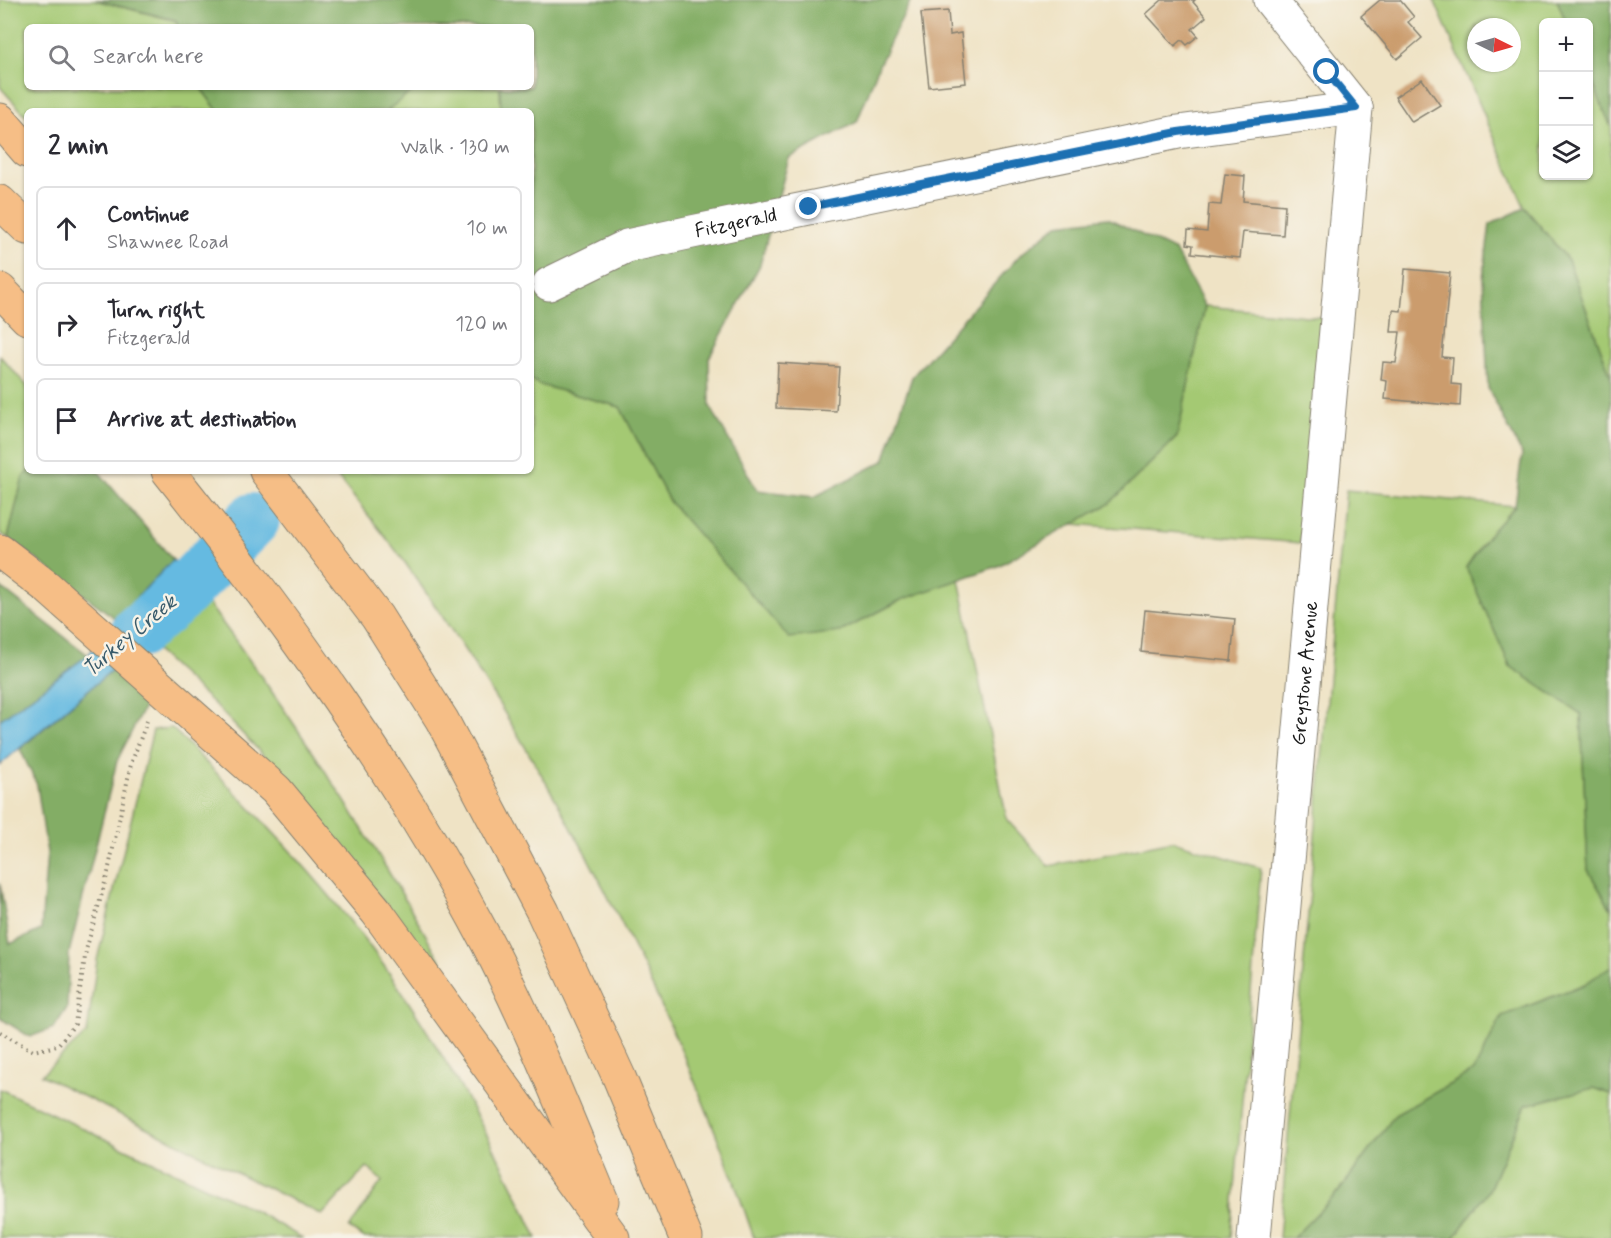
<!DOCTYPE html>
<html lang="en">
<head>
<meta charset="utf-8">
<style>
	body { margin:0; font-family:Mynerve,sans-serif; background:#f7f7f7; color:#2b2b33 }
	.controls { position:absolute; right:18px; top:18px; display:grid; overflow:hidden; border-radius:9px; box-shadow:0 2px 4px #0004 }
	.controls button { width:54px; height:54px; display:grid; place-items:center; padding:0; border:0; border-bottom:2px solid #e1e1e2; background:#fff; color:#2b2b33; font:30px sans-serif }
	.compass { position:absolute; left:1467px; top:18px; width:54px; height:54px; border-radius:50%; background:#fff; box-shadow:0 2px 4px #0004; rotate:95deg }
	.stop { position:absolute; width:18px; height:18px; margin:-14px; border:4px solid #1f6fb2; border-radius:50%; background:#fff }
	.stop.end { background:#1f6fb2; border-color:#fff; box-shadow:0 2px 6px #0008 }
	.list { margin:0; padding:0; list-style:none }
	h2 { display:flex; justify-content:space-between; align-items:center; height:78px; margin:0; padding:0 24px; font-size:26px }
	h2 small { font-size:20px; font-weight:400; color:#7c7c81 }
	.list li { display:grid; grid-template-columns:39px 1fr auto; gap:18px; align-items:center; box-sizing:border-box; height:84px; margin:0 12px 12px; padding:0 12px; border:2px solid #e1e1e2; border-radius:9px }
	.list b { display:block; font-size:22px; white-space:nowrap }
	.list p { margin:0; font-size:20px; white-space:nowrap; color:#7c7c81 }
	.list em { font-size:20px; font-style:normal; color:#7c7c81 }
	.icon { flex:none; width:33px; height:33px; fill:none; stroke:currentColor; stroke-width:2; stroke-linecap:round; stroke-linejoin:round }
	.map { position:relative; flex:none; width:1611px; height:1238px; overflow:hidden }
	.search { position:absolute; background:#fff; box-shadow:0 2px 4px #0004; left:24px; top:24px; width:510px; height:66px; display:flex; align-items:center; gap:15px; box-sizing:border-box; padding:0 21px; border-radius:9px; color:#7c7c81; font-size:22px }
	.panel { position:absolute; background:#fff; box-shadow:0 2px 4px #0004; left:24px; top:108px; width:510px; height:366px; border-radius:9px }
	.map>svg:first-child { display:block }
	.green { fill:#a4c973; stroke:#607248; stroke-width:1.5; fill-rule:evenodd }
	.forest { fill:#83ad65; stroke:#506440; stroke-width:1.5 }
	.water { fill:#65bae1; stroke:#406b7e; stroke-width:1.5 }
	.lines { fill:none; stroke-linecap:round; stroke-linejoin:round }
	.river { stroke:#65bae1; stroke-width:54 }
	.building { fill:#cb9c6d }
	.minor-casing { stroke:#868070; stroke-width:35 }
	.motorway-casing { stroke:#868070; stroke-width:35 }
	.path { stroke:#868070; stroke-width:4; stroke-dasharray:1.5 4.5; stroke-linecap:butt }
	.minor { stroke:#fff; stroke-width:33 }
	.motorway { stroke:#f6be86; stroke-width:33 }
	.route { stroke:#1f6fb2; stroke-width:8 }
	.labels { text-anchor:middle; dominant-baseline:central; stroke-width:5; stroke-linejoin:round; paint-order:stroke }
	.street-label { font-size:20px; fill:#1c1c1c; stroke:#f7f3e8 }
	.water-label { font-size:21px; font-style:italic; fill:#395b6b; stroke:#f7f3e8 }
</style>
</head>
<body>
<div class="map">
<svg width="1611" height="1238" viewBox="0 0 1611 1238">
	<rect width="100%" height="100%" fill="#f7f3e8"/>
	<filter id="ink" filterUnits="userSpaceOnUse"><feTurbulence type="fractalNoise" baseFrequency=".0167" numOctaves="2"/><feDisplacementMap in="SourceGraphic" scale="12" xChannelSelector="R" yChannelSelector="G"/><feConvolveMatrix kernelMatrix="1 2 1 2 8 2 1 2 1" color-interpolation-filters="sRGB"/></filter>
	<filter id="wash" filterUnits="userSpaceOnUse"><feTurbulence type="fractalNoise" baseFrequency=".008" numOctaves="4" result="noise"/><feDisplacementMap in="SourceGraphic" scale="24" xChannelSelector="R" yChannelSelector="G"/><feGaussianBlur stdDeviation="1.35" result="paint"/><feColorMatrix in="noise" values="0 0 0 0 0 0 0 0 0 0 0 0 0 0 0 0 0 1.4 0 .05"/><feComposite in="paint" operator="in"/></filter>
	<g filter="url(#wash)">
		<rect width="100%" height="100%" fill="#efe3c5"/>
		<g class="green">
			<polygon points="0,0 95,0 176,21 178,27 27,27 27,87 200,87 218,111 27,111 27,117 0,87"/>
			<path d="M1434,0H1557L1566,22H1544V176H1588L1589,74L1611,127V377L1568,260L1525,208ZM1476,27H1512V63H1476Z"/>
			<polygon points="418,87 500,87 501,111 386,111"/>
			<polygon points="1205,306 1326,318 1300,543 1073,524 1109,504 1177,437"/>
			<polygon points="0,356 27,386 29,471 23,477 8,538 0,533"/>
			<path d="M531,379L541,385L620,407L669,501L840,632L901,600L959,579L1007,820L1049,866L1173,841L1261,868L1231,1238H754C675,1004 549,765 406,564C383,532 357,502 333,471H531Z"/>
			<polygon points="1346,490 1515,506 1490,533 1466,567 1510,666 1581,714 1588,870 1611,909 1611,966 1585,984 1502,1016 1474,1071 1395,1115 1340,1190 1293,1238 1279,1238"/>
			<path d="M202,595C291,714 370,835 443,965L435,968L288,781L214,704L148,643Z"/>
			<path d="M172,728C250,807 331,888 394,980C449,1062 497,1148 537,1238H365L349,1228L382,1181L367,1167L322,1215L41,1075L87,1033L97,960L153,730Z"/>
			<polygon points="1594,1088 1611,1094 1611,1238 1454,1238 1489,1190 1526,1105"/>
			<polygon points="0,1089 246,1206 302,1238 0,1238"/>
		</g>
		<g class="forest">
			<polygon points="95,0 911,0 879,65 857,122 789,158 760,265 709,358 710,406 757,490 814,497 884,461 912,377 1019,256 1058,224 1108,218 1175,251 1205,306 1177,437 1109,504 998,566 901,600 840,632 789,638 669,501 620,407 540,385 531,379 531,111 501,111 500,87 531,87 531,27 178,27 176,20"/>
			<polygon points="1557,0 1611,0 1611,127 1589,74 1588,22 1566,22"/>
			<polygon points="200,87 418,87 386,111 218,111"/>
			<polygon points="1525,208 1568,260 1611,377 1611,909 1588,870 1581,714 1510,666 1466,567 1490,533 1515,506 1522,454 1488,388 1483,278 1490,224"/>
			<polygon points="29,471 98,471 173,560 116,619 8,538 23,477"/>
			<polygon points="0,587 88,655 0,720"/>
			<polygon points="114,668 147,701 117,761 69,953 67,1008 54,1028 30,1037 0,1018 0,883 10,944 41,930 47,853 37,785 20,749"/>
			<polygon points="1611,966 1611,1094 1594,1088 1526,1105 1489,1190 1454,1238 1293,1238 1340,1190 1395,1115 1474,1071 1502,1016 1585,984"/>
		</g>
		<polygon class="water" points="173,560 202,595 148,643 114,668 0,765 0,720 88,655 116,619"/>
		<g class="lines">
			<polyline class="river" points="137,632 173,602 253,520"/>
		</g>
		<g id="blocks">
			<g class="building">
				<polygon points="1162,0 1195,0 1193,2 1206,17 1192,29 1198,36 1187,45 1182,40 1175,46 1146,14"/>
				<polygon points="1380,0 1400,0 1414,17 1408,22 1422,38 1397,59 1361,16"/>
				<polygon points="948,11 950,35 961,33 966,83 929,87 921,13"/>
				<polygon points="1422,79 1440,105 1412,122 1395,97"/>
				<polygon points="1225,174 1245,176 1243,201 1285,205 1283,235 1243,232 1240,258 1192,253 1193,245 1187,244 1188,230 1207,232 1209,204 1221,205"/>
				<polygon points="1405,269 1450,273 1442,357 1453,358 1451,384 1461,385 1460,406 1385,399 1387,381 1381,380 1383,362 1396,363 1400,332 1391,332 1393,310 1401,311"/>
				<polygon points="778,363 839,367 836,411 776,408"/>
				<polygon points="1145,610 1235,619 1231,661 1141,652"/>
			</g>
		</g>
	</g>
	<g filter="url(#ink)">
		<use href="#blocks" fill-opacity="0" stroke="#868070" stroke-width="1.5"/>
		<g class="lines">
			<g class="minor-casing">
				<g id="minor">
					<polyline points="1270,0 1356,108"/>
					<path id="s1" d="M549,284L627,246L692,232L1178,132L1356,108"/>
					<path id="s2" d="M1254,1238L1356,108"/>
				</g>
			</g>
			<g class="motorway-casing">
				<g id="motorway">
					<polyline points="0,120 27,151"/>
					<polyline points="0,202 27,228"/>
					<polyline points="0,290 27,318"/>
					<path d="M168,471C286,619 397,772 486,940C530,1024 565,1113 602,1201"/>
					<polyline points="266,471 377,617 442,720 543,912 619,1077 686,1238"/>
					<polyline points="0,551 47,587 276,790 377,912 613,1238"/>
				</g>
			</g>
			<polyline class="path" points="0,1032 33,1051 57,1046 75,1024 86,950 108,872 131,764 147,721"/>
			<use href="#minor" class="minor"/>
			<use href="#motorway" class="motorway"/>
		</g>
	</g>
	<g class="lines" filter="url(#ink)">
		<polyline class="route" points="809,207 1178,132 1356,108 1327,72"/>
	</g>
	<g class="labels">
		<g class="street-label">
			<text stroke="none"><textPath href="#s1" startOffset="198">Fitzgerald</textPath></text>
			<text stroke="none"><textPath href="#s2" startOffset="567">Greystone Avenue</textPath></text>
		</g>
		<g class="water-label">
			<text transform="translate(130 636) rotate(-40)">Turkey Creek</text>
		</g>
	</g>
</svg>
<div class="controls">
<button>+</button>
<button>−</button>
<button><svg class="icon" aria-label="layers" viewBox="0 0 24 24"><path d="M12 4l9 5-9 5-9-5zM3 14l9 5 9-5"/></svg></button>
</div>
<svg class="compass" viewBox="-18 -18 36 36"><path d="M0-13l5 13h-10z" fill="#e53935"/><path d="M0 13l5-13h-10z" fill="#7c7c81"/></svg>
<div class="stop" style="left:1327px;top:72px"></div>
<div class="stop end" style="left:809px;top:207px"></div>
<div class="search"><svg class="icon" aria-label="search" viewBox="0 0 24 24"><circle cx="10" cy="10" r="6"/><path d="M15 15l6 6"/></svg>Search here</div>
<section class="panel">
<h2>2 min<small>Walk · 130 m</small></h2>
<ul class="list">
<li><svg class="icon" aria-label="ahead" viewBox="0 0 24 24"><path d="M12 20V5M6 11l6-6 6 6"/></svg><div><b>Continue</b><p>Shawnee Road</p></div><em>10 m</em></li>
<li><svg class="icon" aria-label="right" viewBox="0 0 24 24"><path d="M7 20v-9h11M14 6l5 5-5 5"/></svg><div><b>Turn right</b><p>Fitzgerald</p></div><em>120 m</em></li>
<li><svg class="icon" aria-label="arrive" viewBox="0 0 24 24"><path d="M6 21V4h12l-3 4 3 4H6"/></svg><div><b>Arrive at destination</b></div></li>
</ul>
</section>
</div>
</body>
</html>
